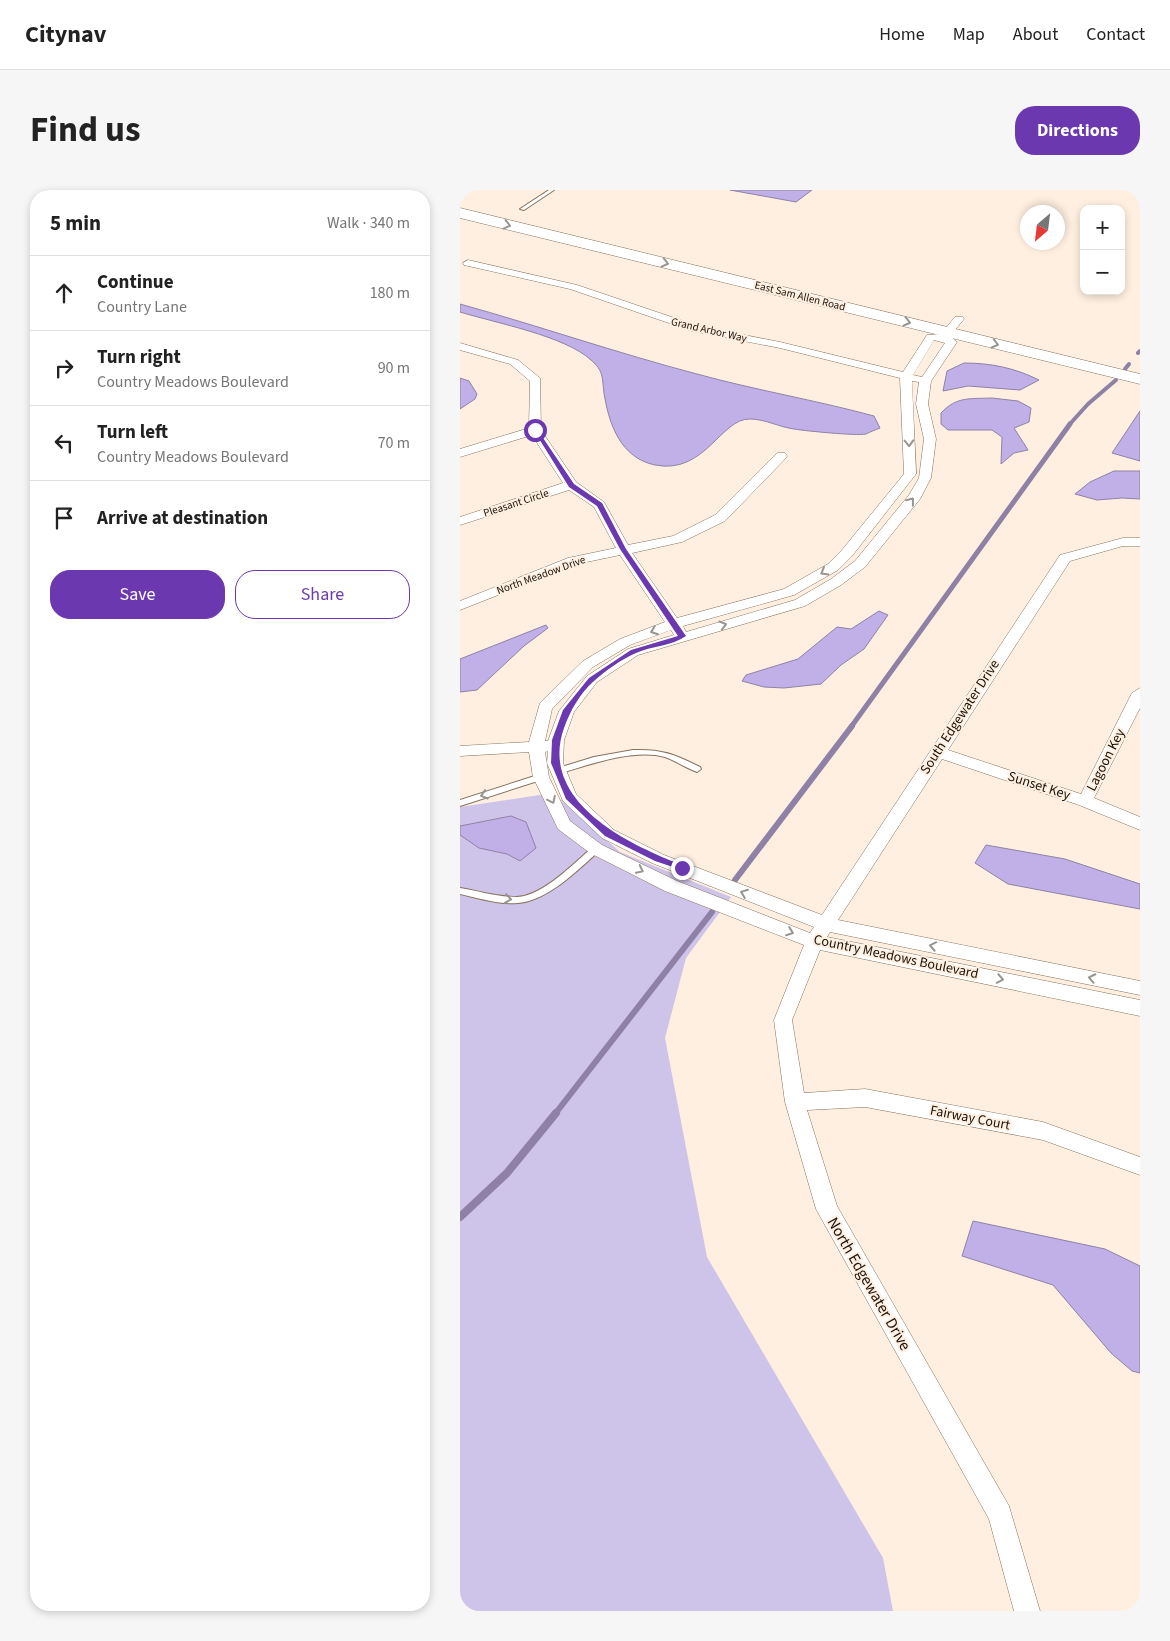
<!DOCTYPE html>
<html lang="en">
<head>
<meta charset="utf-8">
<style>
	body { margin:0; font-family:"Source Sans 3",sans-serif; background:#f6f6f6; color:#222 }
	.controls { position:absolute; right:15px; top:15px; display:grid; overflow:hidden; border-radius:10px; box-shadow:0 2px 8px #0003 }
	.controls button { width:45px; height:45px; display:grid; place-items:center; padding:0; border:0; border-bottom:1px solid #e0e0e0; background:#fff; color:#222; font:25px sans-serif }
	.compass { position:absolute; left:560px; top:15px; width:45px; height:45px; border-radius:50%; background:#fff; box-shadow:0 2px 8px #0003; rotate:208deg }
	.stop { position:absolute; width:15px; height:15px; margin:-11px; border:4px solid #6b38b0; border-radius:50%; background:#fff }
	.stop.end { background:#6b38b0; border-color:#fff; box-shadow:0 1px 5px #0008 }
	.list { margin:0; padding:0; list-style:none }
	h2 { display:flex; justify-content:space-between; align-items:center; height:65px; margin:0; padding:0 20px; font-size:21px }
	h2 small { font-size:16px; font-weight:400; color:#767676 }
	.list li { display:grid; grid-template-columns:32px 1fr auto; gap:15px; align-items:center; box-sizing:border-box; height:75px; padding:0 20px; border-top:1px solid #e0e0e0 }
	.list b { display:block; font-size:19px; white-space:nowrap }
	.list p { margin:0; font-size:16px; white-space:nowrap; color:#767676 }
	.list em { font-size:16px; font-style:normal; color:#767676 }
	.actions { display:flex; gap:10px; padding:15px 20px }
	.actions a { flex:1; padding:11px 0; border:1px solid #6b38b0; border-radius:20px; text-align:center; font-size:18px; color:#6b38b0 }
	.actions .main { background:#6b38b0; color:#fff }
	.icon { flex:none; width:28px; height:28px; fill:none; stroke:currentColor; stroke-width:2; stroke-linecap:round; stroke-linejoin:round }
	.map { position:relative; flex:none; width:680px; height:1421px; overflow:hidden; border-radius:20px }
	header { display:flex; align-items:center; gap:30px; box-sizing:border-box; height:70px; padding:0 25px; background:#fff; border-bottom:1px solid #e0e0e0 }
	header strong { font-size:24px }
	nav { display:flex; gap:28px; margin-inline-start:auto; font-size:18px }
	.intro { display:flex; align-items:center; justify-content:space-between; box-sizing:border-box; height:120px; padding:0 30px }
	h1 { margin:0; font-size:35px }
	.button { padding:12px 22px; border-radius:20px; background:#6b38b0; color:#fff; font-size:18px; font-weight:700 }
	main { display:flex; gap:30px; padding:0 30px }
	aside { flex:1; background:#fff; border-radius:20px; box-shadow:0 2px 8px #0003 }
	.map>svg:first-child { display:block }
	.green { fill:#cec3e8 }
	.water { fill:#c1b0e7; stroke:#8f81a5 }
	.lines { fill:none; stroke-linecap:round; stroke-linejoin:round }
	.stream-far3 { stroke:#8f81a5; stroke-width:4 }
	.stream-far2 { stroke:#8f81a5; stroke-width:5 }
	.stream-far1 { stroke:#8f81a5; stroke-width:6 }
	.stream { stroke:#8f81a5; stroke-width:8 }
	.lane-casing { stroke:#87725c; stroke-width:2 }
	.street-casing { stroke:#87725c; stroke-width:1 }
	.primary-casing { stroke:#87725c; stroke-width:1 }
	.lane { fill:#fff; fill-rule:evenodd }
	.street { fill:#fff; fill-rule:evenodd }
	.primary { fill:#fff; fill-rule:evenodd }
	.oneway { stroke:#989591 }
	.route { fill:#6b38b0 }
	.labels { text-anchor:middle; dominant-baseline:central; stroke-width:4; stroke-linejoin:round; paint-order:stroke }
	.far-street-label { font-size:11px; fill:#1b130a; stroke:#feefe0 }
	.street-label { font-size:14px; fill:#1b130a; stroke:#feefe0 }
	.near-street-label { font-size:16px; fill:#1b130a; stroke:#feefe0 }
</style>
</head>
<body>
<header>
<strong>Citynav</strong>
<nav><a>Home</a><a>Map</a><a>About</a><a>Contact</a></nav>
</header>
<div class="intro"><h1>Find us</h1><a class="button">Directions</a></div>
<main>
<aside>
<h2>5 min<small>Walk · 340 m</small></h2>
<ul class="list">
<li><svg class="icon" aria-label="ahead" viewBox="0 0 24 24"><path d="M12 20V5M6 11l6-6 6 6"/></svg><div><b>Continue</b><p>Country Lane</p></div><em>180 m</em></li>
<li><svg class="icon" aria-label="right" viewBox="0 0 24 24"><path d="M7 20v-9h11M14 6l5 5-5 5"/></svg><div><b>Turn right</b><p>Country Meadows Boulevard</p></div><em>90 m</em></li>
<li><svg class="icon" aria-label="left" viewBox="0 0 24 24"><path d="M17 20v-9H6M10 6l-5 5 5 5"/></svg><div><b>Turn left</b><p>Country Meadows Boulevard</p></div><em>70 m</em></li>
<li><svg class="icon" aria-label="arrive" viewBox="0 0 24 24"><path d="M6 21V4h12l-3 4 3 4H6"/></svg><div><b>Arrive at destination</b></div></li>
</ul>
<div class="actions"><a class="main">Save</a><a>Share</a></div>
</aside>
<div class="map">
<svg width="680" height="1421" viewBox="0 0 680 1421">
	<rect width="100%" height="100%" fill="#feefe0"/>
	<polygon class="green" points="93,603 160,662 271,707 226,768 205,848 247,1067 423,1368 433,1421 0,1421 0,645 19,658 47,664 51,626 0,636 0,617"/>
	<g class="water">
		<polygon points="270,0 352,0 336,12"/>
		<path d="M0,114C79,136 157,163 237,184C295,200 355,210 414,226L420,238C415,240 410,242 406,244C396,246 346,241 334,239C319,237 305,229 290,229C261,228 245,285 195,275C161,268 149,235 144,203C142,188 144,181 131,170C105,146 36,133 0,122Z"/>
		<path d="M504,173C531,173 555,178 579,190L560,200L508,196L483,201L487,181Z"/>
		<polygon points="0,188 9,191 17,204 15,209 0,219"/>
		<path d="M532,208L558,211L571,218L569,232L554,238L568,260L554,263L541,274L542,247L532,240H488L481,234V223C497,206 510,209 532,208Z"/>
		<polygon points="680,221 680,271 652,263"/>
		<polygon points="654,281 680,281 680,309 662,308 637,310 615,304 630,292"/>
		<polygon points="419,421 428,425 404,459 381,475 361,494 324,498 304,497 282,491 286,485 338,469 377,437 391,439"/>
		<polygon points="86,435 88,438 64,456 17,500 0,502 0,469"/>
		<polygon points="51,626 66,632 76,658 60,671 47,664 19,658 0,645 0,636"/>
		<polygon points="526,655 605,669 680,694 680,719 548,694 515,673"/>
		<polygon points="513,1031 645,1059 680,1076 680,1183 672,1181 651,1163 593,1095 502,1066"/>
	</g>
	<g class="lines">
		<g class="stream-far3">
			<polyline points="678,163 680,161"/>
			<polyline points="665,179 669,174"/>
			<polyline points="609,235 628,214 656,190"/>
		</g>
		<polyline class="stream-far2" points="391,537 610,234"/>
		<g class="stream-far1">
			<polyline points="275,690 392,536"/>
			<polyline points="95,924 252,722"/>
		</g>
		<polyline class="stream" points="0,1027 47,983 96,923"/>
		<g class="lane-casing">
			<g id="lane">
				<polygon points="89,0 94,0 64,20 60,19"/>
				<path d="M173,560C202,559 214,564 240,577L241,579L237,582C226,578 216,571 205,567C174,558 128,575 98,584L94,581L95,579L134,567Z"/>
				<polygon points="81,584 85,587 84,589 0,616 0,610"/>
				<path d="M136,656L139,657L140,659L139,661C118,680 87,711 58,713C39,715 19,708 0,704V698C18,701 38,707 57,707C83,706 114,673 133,657Z"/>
			</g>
		</g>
		<g class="street-casing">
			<path id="street" d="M8,70L117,95L238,136L320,152L443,182L467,145L481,144L495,127H503L504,129L490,146L497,152L471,191L468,214L476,249L471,288L460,309L405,377L381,395L345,416L178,465L137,492L114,522L104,550L103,573L116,604L154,640L204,665L362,725L600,365L663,348H680V356H663L610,371L488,560L621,604L672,503L680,498V518L634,608L680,627V640L619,615L482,569L378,730L680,791V805L370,742L367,747L680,810V826L360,760L332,830L344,903L405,899L583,932L680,967V985L583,950L405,917L347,920L377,1016L549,1316L580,1421H554L529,1329L356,1019L325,912L314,830L344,755L205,701L130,663L98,639L73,587L69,562L0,566V556L69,552L80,513L123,471L160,449L205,432L160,365L117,374L0,420V411L108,368L156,358L134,317L109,300L0,335V327L103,293L72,245L0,267V259L69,238L70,191L50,174L0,160V153L58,170L80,188L81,240L116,292L144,312L168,355L213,346L255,325L317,263H325L327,266L325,269L265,331L222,352L172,363L217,428L324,399L368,374L382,360L444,284L440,188L320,158L232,141L110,99L4,75L3,73ZM474,150L485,153L462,187L453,185ZM452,191L459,192L456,214L464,249L459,288L449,305L395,371L371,389L335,410L226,442L223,436L334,405L378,380L392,366L456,284ZM211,440L214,445L168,459L127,486L99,521L88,551H85L92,519L133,477L170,455ZM88,561L87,573L103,611L142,648L192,673L354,737L350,743L217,691L142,655L110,631L89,587L85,562Z"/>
		</g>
		<g class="primary-casing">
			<polygon id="primary" points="0,18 680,184 680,194 0,28"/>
		</g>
		<use href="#lane" class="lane"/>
		<use href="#street" class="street"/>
		<use href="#primary" class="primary"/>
	</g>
	<defs><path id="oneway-chevron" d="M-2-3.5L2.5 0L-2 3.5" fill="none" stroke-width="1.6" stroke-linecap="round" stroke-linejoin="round" transform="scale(1.25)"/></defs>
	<g class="oneway">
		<use href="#oneway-chevron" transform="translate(47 35) rotate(14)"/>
		<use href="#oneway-chevron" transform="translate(205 73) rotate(14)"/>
		<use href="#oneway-chevron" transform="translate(447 132) rotate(14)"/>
		<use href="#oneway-chevron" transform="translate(535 154) rotate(14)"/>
		<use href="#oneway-chevron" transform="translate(449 253) rotate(88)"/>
		<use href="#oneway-chevron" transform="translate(451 311) rotate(-52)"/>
		<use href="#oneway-chevron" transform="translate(364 382) rotate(150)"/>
		<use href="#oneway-chevron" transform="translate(263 435) rotate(-16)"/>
		<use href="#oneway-chevron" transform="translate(194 441) rotate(160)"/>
		<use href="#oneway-chevron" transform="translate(24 605) rotate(163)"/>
		<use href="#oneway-chevron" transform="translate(92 610) rotate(64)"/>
		<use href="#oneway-chevron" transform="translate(180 680) rotate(26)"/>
		<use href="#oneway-chevron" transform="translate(284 703) rotate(-159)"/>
		<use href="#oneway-chevron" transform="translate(48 709) rotate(9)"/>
		<use href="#oneway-chevron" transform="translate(330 742) rotate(21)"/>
		<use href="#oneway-chevron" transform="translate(473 756) rotate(-169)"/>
		<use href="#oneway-chevron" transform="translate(632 788) rotate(-168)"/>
		<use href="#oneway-chevron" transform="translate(540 789) rotate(11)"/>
	</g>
	<path class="route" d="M73,239H77L114,294L142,313L166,359L226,446C212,456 191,456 176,463C162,469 145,481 134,491C120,503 110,521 104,538C78,612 169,655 225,676V681L195,671L145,646L106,609L91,573L92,550L103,520L129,488L171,460L218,446L160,359L137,316L109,297Z"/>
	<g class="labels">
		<g class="far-street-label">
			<text transform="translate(340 106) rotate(14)">East Sam Allen Road</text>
			<text transform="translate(249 140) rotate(13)">Grand Arbor Way</text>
			<text transform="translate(56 313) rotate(-18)">Pleasant Circle</text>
			<text transform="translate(81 385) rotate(-20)">North Meadow Drive</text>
		</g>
		<g class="street-label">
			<text transform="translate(500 527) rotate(-57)">South Edgewater Drive</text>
			<text transform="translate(646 570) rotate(-63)">Lagoon Key</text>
			<text transform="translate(579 596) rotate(18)">Sunset Key</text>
			<text transform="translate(436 767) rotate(12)">Country Meadows Boulevard</text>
			<text transform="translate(510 928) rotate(11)">Fairway Court</text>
		</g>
		<g class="near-street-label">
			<text transform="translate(409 1094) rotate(60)">North Edgewater Drive</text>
		</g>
	</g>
</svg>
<div class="controls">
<button>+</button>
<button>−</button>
</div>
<svg class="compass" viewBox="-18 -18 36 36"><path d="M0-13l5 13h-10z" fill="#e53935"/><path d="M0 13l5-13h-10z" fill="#767676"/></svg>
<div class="stop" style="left:75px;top:240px"></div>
<div class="stop end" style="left:222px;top:678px"></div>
</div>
</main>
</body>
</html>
